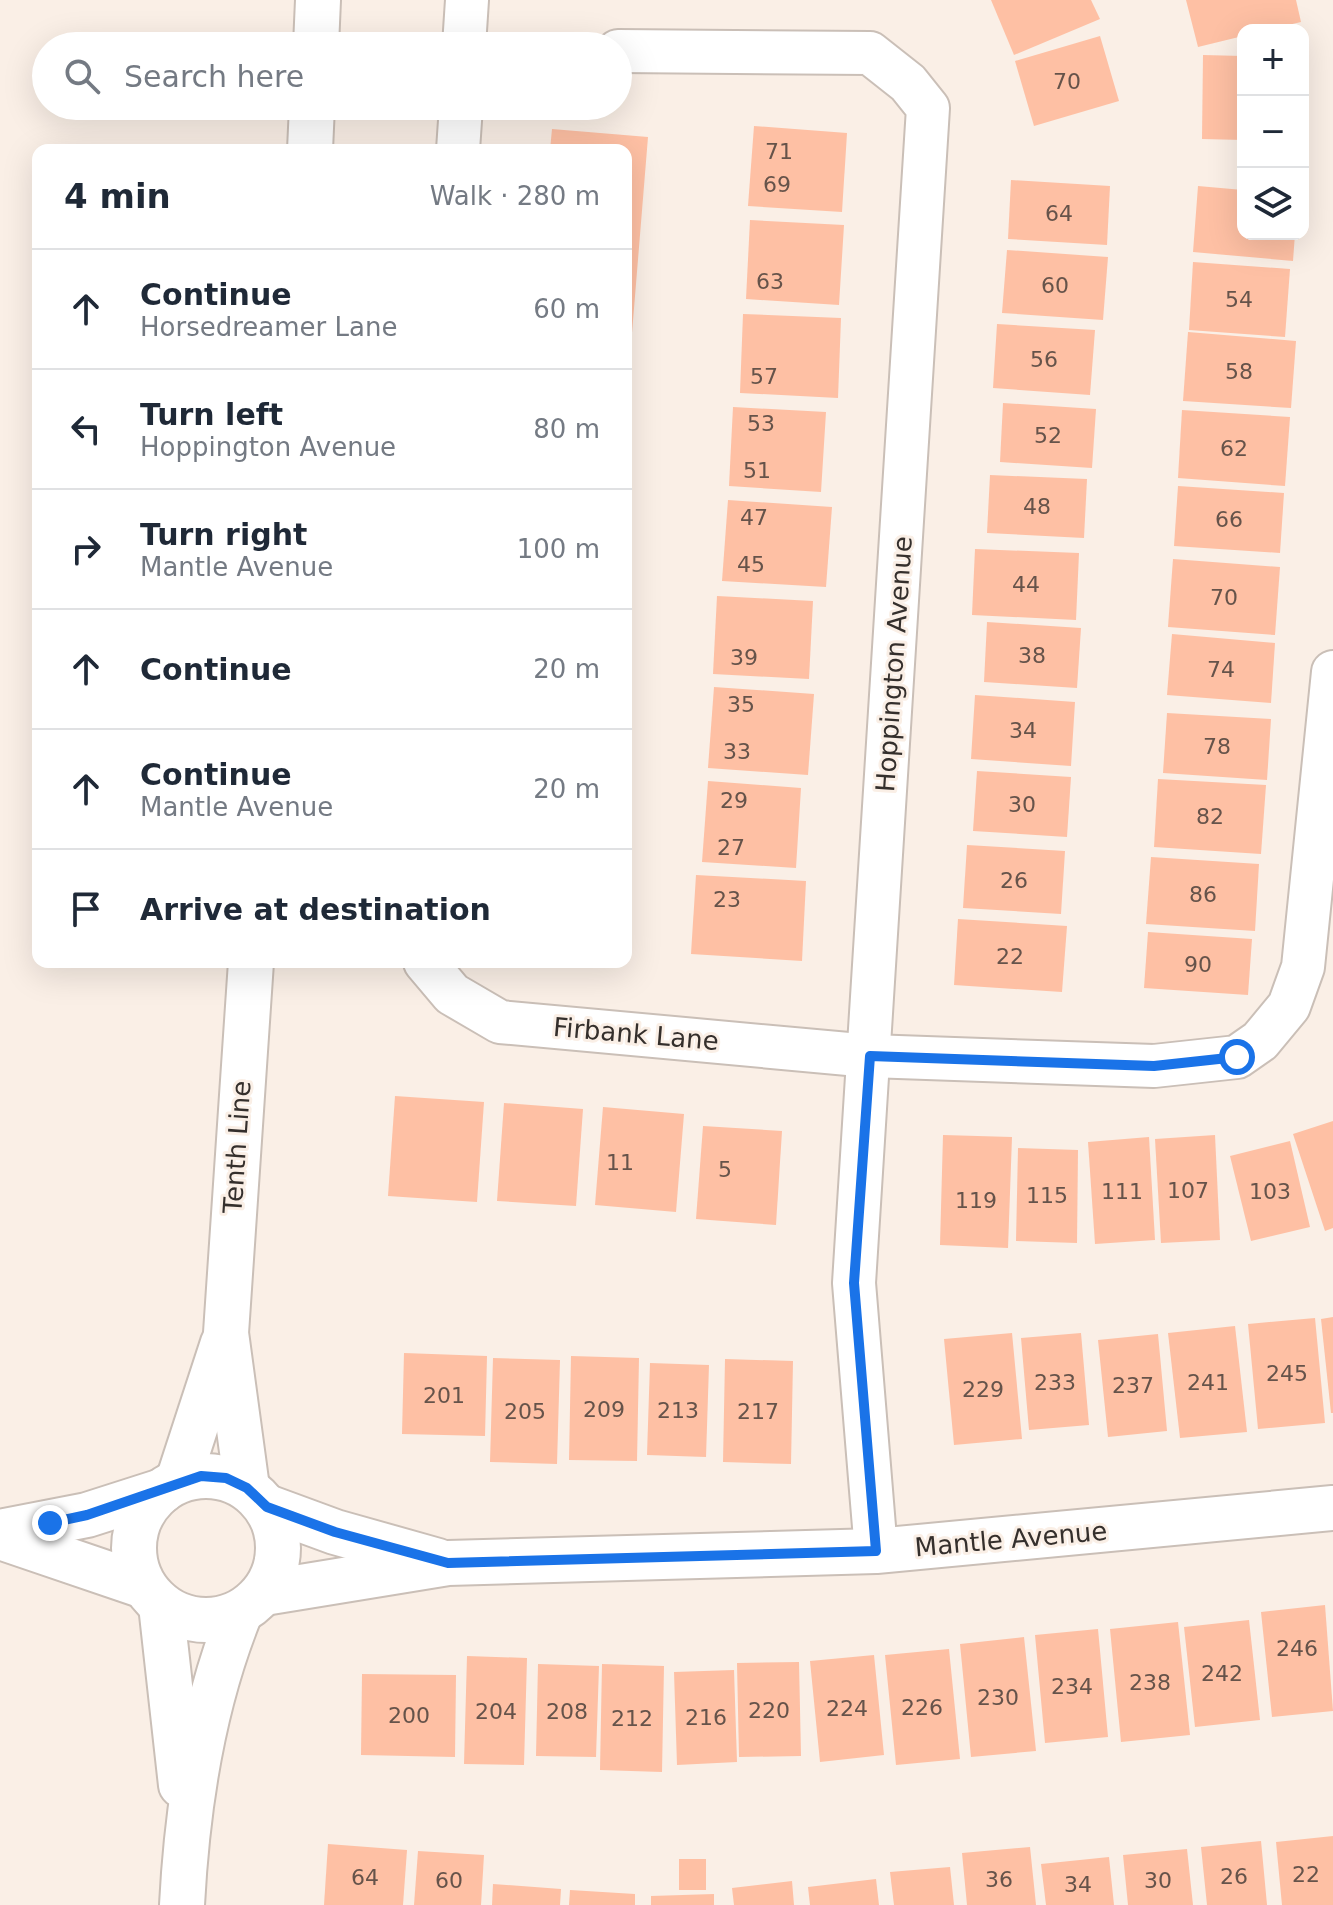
<!DOCTYPE html>
<html lang="en">
<head>
<meta charset="utf-8">
<style>
	body { margin:0; font-family:"DejaVu Sans",sans-serif; background:#f6f6f7; color:#1f2937 }
	.controls { position:absolute; right:24px; top:24px; display:grid; overflow:hidden; border-radius:16px; box-shadow:0 8px 32px #0002 }
	.controls button { width:72px; height:72px; display:grid; place-items:center; padding:0; border:0; border-bottom:2px solid #e0e1e3; background:#fff; color:#1f2937; font:40px sans-serif }
	.stop { position:absolute; width:24px; height:24px; margin:-18px; border:6px solid #1a73e8; border-radius:50%; background:#fff }
	.stop.end { background:#1a73e8; border-color:#fff; box-shadow:0 2px 8px #0008 }
	.list { margin:0; padding:0; list-style:none }
	h2 { display:flex; justify-content:space-between; align-items:center; height:104px; margin:0; padding:0 32px; font-size:34px }
	h2 small { font-size:26px; font-weight:400; color:#747a83 }
	.list li { display:grid; grid-template-columns:52px 1fr auto; gap:24px; align-items:center; box-sizing:border-box; height:120px; padding:0 32px; border-top:2px solid #e0e1e3 }
	.list b { display:block; font-size:30px; white-space:nowrap }
	.list p { margin:0; font-size:26px; white-space:nowrap; color:#747a83 }
	.list em { font-size:26px; font-style:normal; color:#747a83 }
	.icon { flex:none; width:44px; height:44px; fill:none; stroke:currentColor; stroke-width:2; stroke-linecap:round; stroke-linejoin:round }
	.map { position:relative; flex:none; width:1333px; height:1905px; overflow:hidden }
	.search { position:absolute; background:#fff; box-shadow:0 8px 32px #0002; left:32px; top:32px; width:600px; height:88px; display:flex; align-items:center; gap:20px; box-sizing:border-box; padding:0 28px; border-radius:44px; color:#747a83; font-size:30px }
	.panel { position:absolute; background:#fff; box-shadow:0 8px 32px #0002; left:32px; top:144px; width:600px; height:824px; border-radius:16px }
	.map>svg:first-child { display:block }
	.building { fill:#fec0a4 }
	.lines { fill:none; stroke-linecap:round; stroke-linejoin:round }
	.street-casing { stroke:#cabfb7; stroke-width:46 }
	.secondary-casing { stroke:#cabfb7; stroke-width:48 }
	.street { stroke:#fff; stroke-width:42 }
	.secondary { stroke:#fff; stroke-width:44 }
	.route { stroke:#1a73e8; stroke-width:10 }
	.labels { text-anchor:middle; dominant-baseline:central; stroke-width:6; stroke-linejoin:round; paint-order:stroke }
	.number-label { font-size:22px; fill:#66534a }
	.street-label { font-size:26px; fill:#342f2c; stroke:#faefe6 }
</style>
</head>
<body>
<div class="map">
<svg width="1333" height="1905" viewBox="0 0 1333 1905">
	<rect width="100%" height="100%" fill="#faefe6"/>
	<g class="building">
		<polygon points="991,0 1091,0 1100,19 1014,55"/>
		<polygon points="1186,0 1296,0 1301,22 1267,30 1243,30 1243,36 1198,47"/>
		<polygon points="1100,36 1119,101 1034,126 1015,61"/>
		<polygon points="1203,55 1243,56 1243,140 1202,139"/>
		<polygon points="754,126 847,133 842,212 748,206"/>
		<polygon points="552,129 648,137 632,333 626,332 626,150 550,150"/>
		<polygon points="1011,180 1110,186 1107,245 1008,239"/>
		<polygon points="1198,186 1243,190 1243,234 1295,234 1293,261 1193,252"/>
		<polygon points="750,220 844,225 839,305 746,299"/>
		<polygon points="1007,250 1108,257 1103,320 1002,313"/>
		<polygon points="1193,262 1290,269 1285,337 1189,330"/>
		<polygon points="743,314 841,318 838,398 740,393"/>
		<polygon points="997,324 1095,330 1090,395 993,388"/>
		<polygon points="1188,332 1296,341 1291,408 1183,401"/>
		<polygon points="1003,403 1096,409 1092,468 1000,462"/>
		<polygon points="733,407 826,412 821,492 729,486"/>
		<polygon points="1182,410 1290,417 1285,486 1178,478"/>
		<polygon points="990,475 1087,479 1084,538 987,533"/>
		<polygon points="1178,486 1284,493 1280,553 1174,546"/>
		<polygon points="728,500 832,507 826,587 722,581"/>
		<polygon points="975,549 1079,553 1076,620 972,615"/>
		<polygon points="1173,559 1280,567 1275,635 1168,627"/>
		<polygon points="717,596 813,601 809,679 713,674"/>
		<polygon points="987,622 1081,628 1077,688 984,682"/>
		<polygon points="1172,634 1275,643 1271,703 1167,695"/>
		<polygon points="714,687 814,694 808,775 708,768"/>
		<polygon points="975,695 1075,702 1071,766 971,759"/>
		<polygon points="1167,713 1271,719 1267,780 1163,773"/>
		<polygon points="977,771 1071,777 1067,837 973,831"/>
		<polygon points="1158,779 1266,785 1261,854 1154,847"/>
		<polygon points="708,781 801,788 796,868 702,862"/>
		<polygon points="967,845 1065,851 1061,914 963,908"/>
		<polygon points="1151,857 1259,864 1255,931 1146,924"/>
		<polygon points="696,875 806,881 802,961 691,954"/>
		<polygon points="958,919 1067,926 1062,992 954,985"/>
		<polygon points="1148,932 1252,939 1248,995 1144,988"/>
		<polygon points="395,1096 484,1102 477,1202 388,1196"/>
		<polygon points="504,1103 583,1109 576,1206 497,1201"/>
		<polygon points="603,1107 684,1114 676,1212 595,1205"/>
		<polygon points="1333,1121 1333,1228 1325,1231 1293,1134"/>
		<polygon points="703,1126 782,1131 776,1225 696,1219"/>
		<polygon points="943,1135 1012,1137 1008,1248 940,1245"/>
		<polygon points="1215,1135 1220,1240 1161,1243 1155,1139"/>
		<polygon points="1149,1137 1155,1240 1095,1244 1088,1142"/>
		<polygon points="1290,1141 1310,1227 1251,1241 1230,1156"/>
		<polygon points="1018,1148 1078,1150 1077,1243 1016,1241"/>
		<polygon points="1333,1317 1333,1413 1331,1413 1321,1319"/>
		<polygon points="1315,1318 1325,1423 1258,1429 1248,1324"/>
		<polygon points="1235,1326 1247,1432 1180,1438 1168,1333"/>
		<polygon points="1012,1333 1022,1439 954,1445 944,1339"/>
		<polygon points="1081,1333 1089,1425 1029,1430 1021,1338"/>
		<polygon points="1158,1334 1167,1431 1108,1437 1098,1340"/>
		<polygon points="404,1353 487,1356 485,1436 402,1434"/>
		<polygon points="571,1356 639,1358 637,1461 569,1460"/>
		<polygon points="493,1358 560,1360 557,1464 490,1462"/>
		<polygon points="725,1359 793,1361 791,1464 723,1462"/>
		<polygon points="650,1363 709,1365 706,1457 647,1455"/>
		<polygon points="1325,1605 1333,1711 1272,1717 1261,1612"/>
		<polygon points="1249,1620 1260,1720 1195,1727 1184,1627"/>
		<polygon points="1178,1622 1190,1735 1121,1742 1110,1629"/>
		<polygon points="1098,1629 1108,1737 1045,1743 1035,1635"/>
		<polygon points="1024,1637 1036,1751 971,1757 960,1644"/>
		<polygon points="949,1649 960,1759 896,1765 885,1655"/>
		<polygon points="874,1655 884,1755 820,1762 810,1661"/>
		<polygon points="467,1656 527,1658 524,1765 464,1764"/>
		<polygon points="799,1662 801,1756 739,1757 737,1663"/>
		<polygon points="538,1664 599,1666 596,1757 536,1756"/>
		<polygon points="602,1664 664,1666 662,1772 600,1770"/>
		<polygon points="734,1670 737,1762 677,1765 674,1672"/>
		<polygon points="362,1674 456,1675 455,1757 361,1755"/>
		<polygon points="1333,1836 1333,1905 1282,1905 1276,1842"/>
		<polygon points="1261,1841 1267,1905 1207,1905 1201,1847"/>
		<polygon points="328,1844 407,1850 403,1905 324,1905"/>
		<polygon points="1030,1847 1036,1905 967,1905 962,1853"/>
		<polygon points="1187,1849 1193,1905 1128,1905 1123,1855"/>
		<polygon points="418,1851 484,1855 481,1905 414,1905"/>
		<polygon points="1109,1857 1114,1905 1046,1905 1041,1864"/>
		<rect x="679" y="1859" width="27" height="31"/>
		<polygon points="950,1867 954,1905 894,1905 890,1872"/>
		<polygon points="876,1879 879,1905 810,1905 808,1887"/>
		<polygon points="792,1881 794,1905 734,1905 732,1888"/>
		<polygon points="493,1884 561,1889 560,1905 492,1905"/>
		<polygon points="570,1890 635,1894 635,1905 569,1905"/>
		<polygon points="714,1894 714,1905 651,1905 651,1896"/>
	</g>
	<g class="lines">
		<g class="street-casing">
			<g id="street">
				<polyline points="464,46 467,0"/>
				<polyline points="618,51 870,53 908,83 928,108 854,1283 876,1551"/>
				<polyline points="458,150 461,106"/>
				<polyline points="425,962 452,994 500,1022 870,1056 1154,1066 1237,1057 1260,1041 1289,1006 1303,967 1333,672"/>
			</g>
		</g>
		<g class="secondary-casing">
			<g id="secondary">
				<polyline points="316,46 318,0"/>
				<polyline points="310,150 312,106"/>
				<circle cx="206" cy="1548" r="72"/>
				<polyline points="178,1481 223,1343"/>
				<polyline points="247,1488 226,1333 251,962"/>
				<polyline points="267,1507 335,1532 438,1561"/>
				<polyline points="0,1532 87,1515 162,1491"/>
				<polyline points="0,1537 144,1586"/>
				<polyline points="264,1593 448,1563 876,1551 1333,1508"/>
				<polyline points="161,1605 181,1785"/>
				<path d="M182,1905C187,1807 203,1704 240,1613"/>
			</g>
		</g>
		<use href="#street" class="street"/>
		<use href="#secondary" class="secondary"/>
	</g>
	<g class="lines">
		<polyline class="route" points="50,1523 87,1515 201,1476 226,1478 247,1488 267,1507 335,1532 448,1563 876,1551 854,1283 870,1056 1154,1066 1237,1057"/>
	</g>
	<g class="labels">
		<g class="number-label">
			<text x="1067" y="81">70</text>
			<text x="779" y="151">71</text>
			<text x="777" y="184">69</text>
			<text x="1059" y="213">64</text>
			<text x="770" y="281">63</text>
			<text x="1055" y="285">60</text>
			<text x="1239" y="299">54</text>
			<text x="1044" y="359">56</text>
			<text x="1239" y="371">58</text>
			<text x="764" y="376">57</text>
			<text x="761" y="423">53</text>
			<text x="1048" y="435">52</text>
			<text x="1234" y="448">62</text>
			<text x="757" y="470">51</text>
			<text x="1037" y="506">48</text>
			<text x="754" y="517">47</text>
			<text x="1229" y="519">66</text>
			<text x="751" y="564">45</text>
			<text x="1026" y="584">44</text>
			<text x="1224" y="597">70</text>
			<text x="1032" y="655">38</text>
			<text x="744" y="657">39</text>
			<text x="1221" y="669">74</text>
			<text x="741" y="704">35</text>
			<text x="1023" y="730">34</text>
			<text x="1217" y="746">78</text>
			<text x="737" y="751">33</text>
			<text x="734" y="800">29</text>
			<text x="1022" y="804">30</text>
			<text x="1210" y="816">82</text>
			<text x="731" y="847">27</text>
			<text x="1014" y="880">26</text>
			<text x="1203" y="894">86</text>
			<text x="727" y="899">23</text>
			<text x="1010" y="956">22</text>
			<text x="1198" y="964">90</text>
			<text x="620" y="1162">11</text>
			<text x="725" y="1169">5</text>
			<text x="1188" y="1190">107</text>
			<text x="1122" y="1191">111</text>
			<text x="1270" y="1191">103</text>
			<text x="1047" y="1195">115</text>
			<text x="976" y="1200">119</text>
			<text x="1287" y="1373">245</text>
			<text x="1055" y="1382">233</text>
			<text x="1208" y="1382">241</text>
			<text x="1133" y="1385">237</text>
			<text x="983" y="1389">229</text>
			<text x="444" y="1395">201</text>
			<text x="604" y="1409">209</text>
			<text x="678" y="1410">213</text>
			<text x="525" y="1411">205</text>
			<text x="758" y="1411">217</text>
			<text x="1297" y="1648">246</text>
			<text x="1222" y="1673">242</text>
			<text x="1150" y="1682">238</text>
			<text x="1072" y="1686">234</text>
			<text x="998" y="1697">230</text>
			<text x="922" y="1707">226</text>
			<text x="847" y="1708">224</text>
			<text x="769" y="1710">220</text>
			<text x="496" y="1711">204</text>
			<text x="567" y="1711">208</text>
			<text x="409" y="1715">200</text>
			<text x="706" y="1717">216</text>
			<text x="632" y="1718">212</text>
			<text x="1306" y="1874">22</text>
			<text x="1234" y="1876">26</text>
			<text x="365" y="1877">64</text>
			<text x="999" y="1879">36</text>
			<text x="449" y="1880">60</text>
			<text x="1158" y="1880">30</text>
			<text x="1078" y="1884">34</text>
		</g>
		<g class="street-label">
			<text transform="translate(894 664) rotate(-86)">Hoppington Avenue</text>
			<text transform="translate(636 1034) rotate(5)">Firbank Lane</text>
			<text transform="translate(237 1147) rotate(-86)">Tenth Line</text>
			<text transform="translate(1011 1539) rotate(-5)">Mantle Avenue</text>
		</g>
	</g>
</svg>
<div class="controls">
<button>+</button>
<button>−</button>
<button><svg class="icon" aria-label="layers" viewBox="0 0 24 24"><path d="M12 4l9 5-9 5-9-5zM3 14l9 5 9-5"/></svg></button>
</div>
<div class="stop" style="left:1237px;top:1057px"></div>
<div class="stop end" style="left:50px;top:1523px"></div>
<div class="search"><svg class="icon" aria-label="search" viewBox="0 0 24 24"><circle cx="10" cy="10" r="6"/><path d="M15 15l6 6"/></svg>Search here</div>
<section class="panel">
<h2>4 min<small>Walk · 280 m</small></h2>
<ul class="list">
<li><svg class="icon" aria-label="ahead" viewBox="0 0 24 24"><path d="M12 20V5M6 11l6-6 6 6"/></svg><div><b>Continue</b><p>Horsedreamer Lane</p></div><em>60 m</em></li>
<li><svg class="icon" aria-label="left" viewBox="0 0 24 24"><path d="M17 20v-9H6M10 6l-5 5 5 5"/></svg><div><b>Turn left</b><p>Hoppington Avenue</p></div><em>80 m</em></li>
<li><svg class="icon" aria-label="right" viewBox="0 0 24 24"><path d="M7 20v-9h11M14 6l5 5-5 5"/></svg><div><b>Turn right</b><p>Mantle Avenue</p></div><em>100 m</em></li>
<li><svg class="icon" aria-label="ahead" viewBox="0 0 24 24"><path d="M12 20V5M6 11l6-6 6 6"/></svg><div><b>Continue</b></div><em>20 m</em></li>
<li><svg class="icon" aria-label="ahead" viewBox="0 0 24 24"><path d="M12 20V5M6 11l6-6 6 6"/></svg><div><b>Continue</b><p>Mantle Avenue</p></div><em>20 m</em></li>
<li><svg class="icon" aria-label="arrive" viewBox="0 0 24 24"><path d="M6 21V4h12l-3 4 3 4H6"/></svg><div><b>Arrive at destination</b></div></li>
</ul>
</section>
</div>
</body>
</html>
